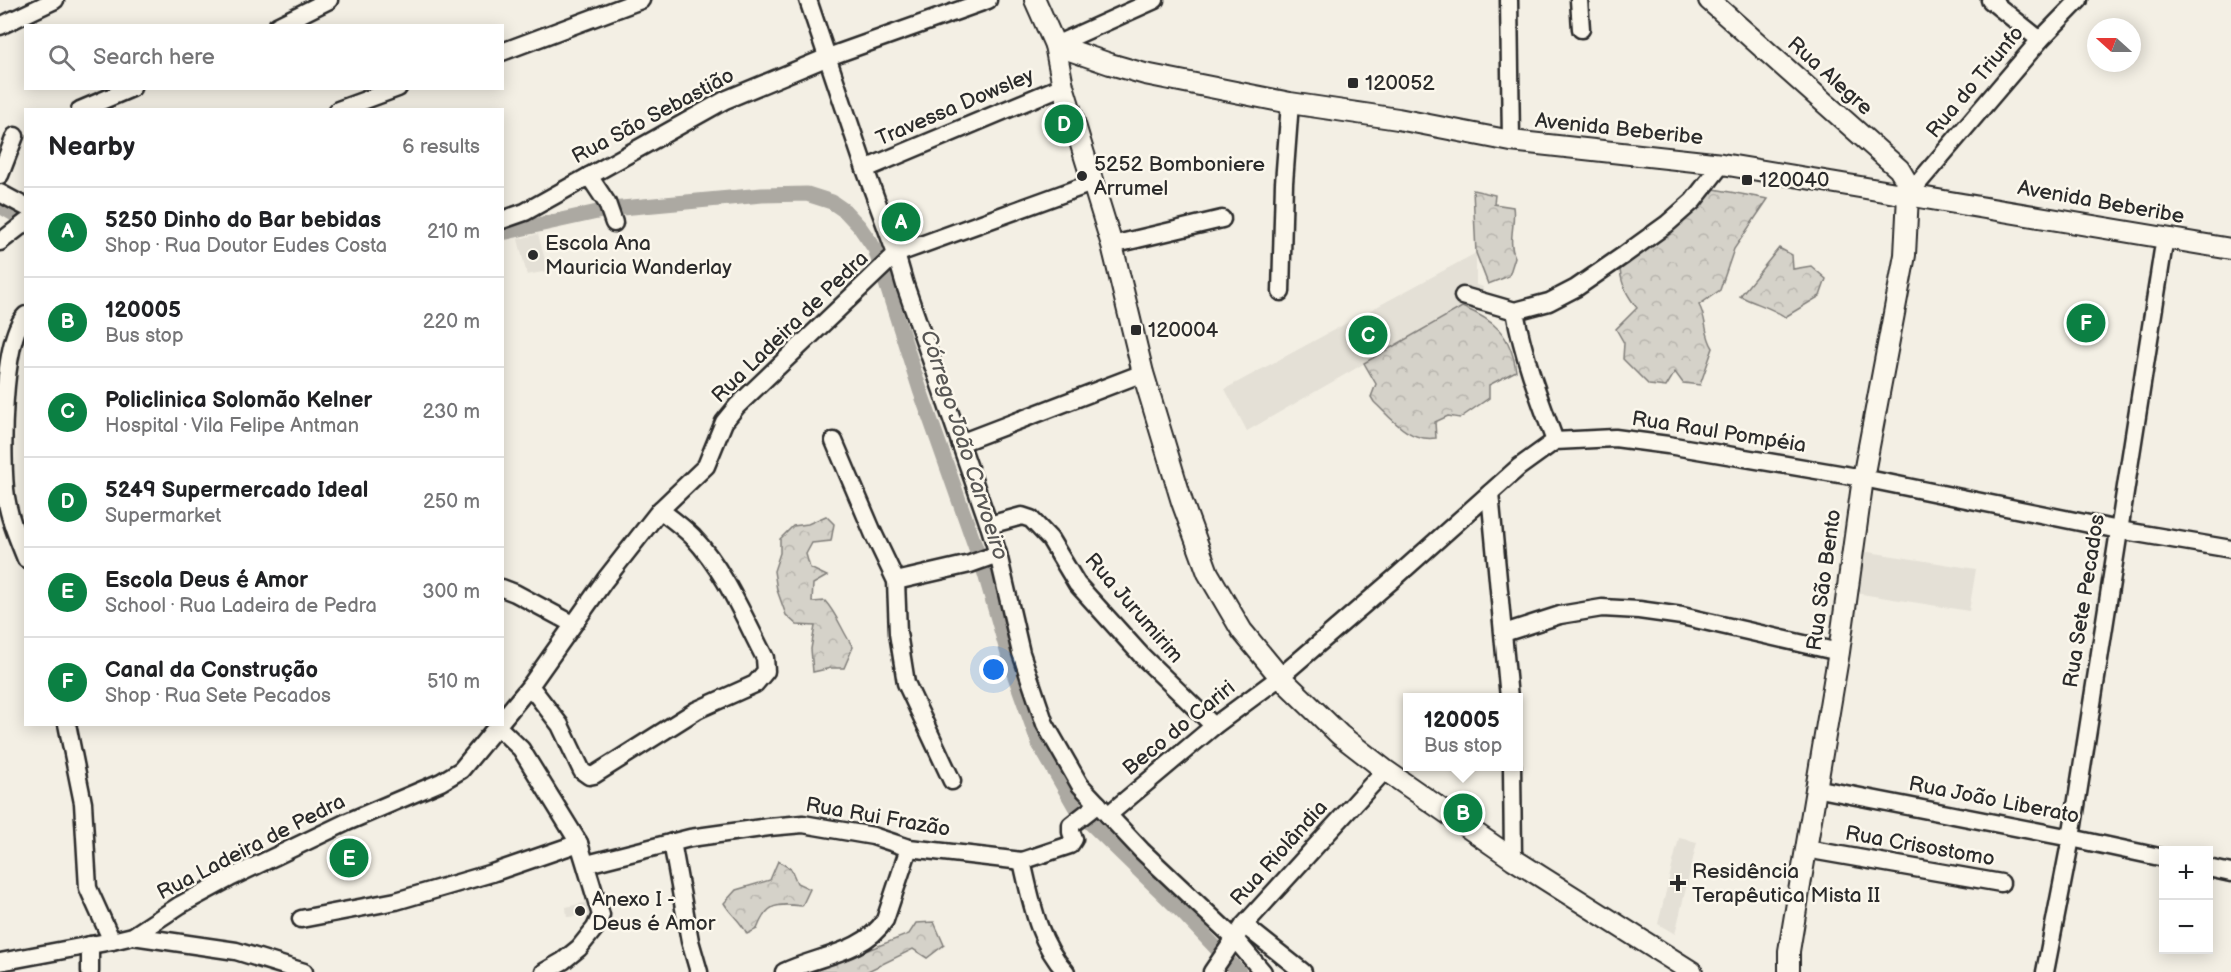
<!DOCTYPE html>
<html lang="en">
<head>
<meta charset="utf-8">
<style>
	body { margin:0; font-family:"Balsamiq Sans",sans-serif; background:#f2f2f2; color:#202124 }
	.controls { position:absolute; right:18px; bottom:18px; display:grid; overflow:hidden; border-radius:0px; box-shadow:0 3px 15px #0003 }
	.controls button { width:54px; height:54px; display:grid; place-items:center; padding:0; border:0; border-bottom:2px solid #e0e0e0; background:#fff; color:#202124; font:30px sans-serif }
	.compass { position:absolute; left:2087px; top:18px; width:54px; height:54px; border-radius:50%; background:#fff; box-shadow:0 3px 15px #0003; rotate:291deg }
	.you { position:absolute; left:994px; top:670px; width:21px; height:21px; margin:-15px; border:4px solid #fff; border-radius:50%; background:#1a73e8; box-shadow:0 0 0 9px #1a73e833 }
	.badge { display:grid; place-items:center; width:39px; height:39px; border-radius:50%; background:#0b8043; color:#fff; font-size:20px; font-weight:700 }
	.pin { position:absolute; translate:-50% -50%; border:3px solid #fff; box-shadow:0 2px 6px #0006 }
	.popup { position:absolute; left:1403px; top:693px; width:120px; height:78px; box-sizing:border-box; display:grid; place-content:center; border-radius:0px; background:#fff; filter:drop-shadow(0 2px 4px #0005); font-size:20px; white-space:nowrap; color:#757577 }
	.popup b { font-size:22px; color:#202124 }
	.popup::after { content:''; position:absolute; left:50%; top:100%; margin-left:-12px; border:12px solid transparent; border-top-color:#fff }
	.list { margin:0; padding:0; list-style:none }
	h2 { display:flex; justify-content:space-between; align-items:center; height:78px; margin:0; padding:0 24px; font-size:26px }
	h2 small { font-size:20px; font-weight:400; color:#757577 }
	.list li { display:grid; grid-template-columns:39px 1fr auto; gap:18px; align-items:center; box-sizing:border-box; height:90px; padding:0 24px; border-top:2px solid #e0e0e0 }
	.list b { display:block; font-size:22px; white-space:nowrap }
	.list p { margin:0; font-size:20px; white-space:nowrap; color:#757577 }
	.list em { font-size:20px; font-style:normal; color:#757577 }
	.icon { flex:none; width:33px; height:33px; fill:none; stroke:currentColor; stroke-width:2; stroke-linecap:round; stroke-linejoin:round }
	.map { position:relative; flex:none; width:2231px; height:972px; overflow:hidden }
	.search { position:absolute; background:#fff; box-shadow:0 3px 15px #0003; left:24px; top:24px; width:480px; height:66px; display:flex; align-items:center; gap:15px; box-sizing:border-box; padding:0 21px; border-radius:0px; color:#757577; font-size:22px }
	.panel { position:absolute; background:#fff; box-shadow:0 3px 15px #0003; left:24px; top:108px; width:480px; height:618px; border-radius:0px }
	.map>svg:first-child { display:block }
	.built { fill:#e4e0d6 }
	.forest { fill:url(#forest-crowns); stroke:#807e7a; stroke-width:1.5 }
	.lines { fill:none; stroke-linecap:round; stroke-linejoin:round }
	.canal { stroke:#aca9a2; stroke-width:15 }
	.minor-casing { stroke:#2b2b2b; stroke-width:21 }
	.major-casing { stroke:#2b2b2b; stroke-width:24 }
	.minor { stroke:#fbf7ec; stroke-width:16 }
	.major { stroke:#fbf7ec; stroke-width:20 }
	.poi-dot { fill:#2b2b2b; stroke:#fbf7ec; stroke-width:2 }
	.labels { text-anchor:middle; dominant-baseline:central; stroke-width:5; stroke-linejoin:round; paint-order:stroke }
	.street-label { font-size:21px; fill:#2b2b2b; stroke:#fbf7ec }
	.poi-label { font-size:21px; fill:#2b2b2b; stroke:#fbf7ec; text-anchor:start }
	.water-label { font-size:22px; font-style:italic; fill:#585755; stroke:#fbf7ec }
</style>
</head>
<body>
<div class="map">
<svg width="2231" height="972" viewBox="0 0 2231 972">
	<defs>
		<pattern id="forest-crowns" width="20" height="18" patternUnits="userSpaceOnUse" patternTransform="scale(1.5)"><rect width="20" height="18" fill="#d5d2c9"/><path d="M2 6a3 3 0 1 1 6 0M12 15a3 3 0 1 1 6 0" fill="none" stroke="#b7b4ad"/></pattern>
	</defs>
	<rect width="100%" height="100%" fill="#f3efe4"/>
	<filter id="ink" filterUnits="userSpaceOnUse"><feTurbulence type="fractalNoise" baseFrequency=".0167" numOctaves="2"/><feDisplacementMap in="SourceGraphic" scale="12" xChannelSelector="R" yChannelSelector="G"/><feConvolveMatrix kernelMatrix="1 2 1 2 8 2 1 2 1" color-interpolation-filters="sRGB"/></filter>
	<g filter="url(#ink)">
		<g class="built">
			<polygon points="538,234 548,271 527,275 518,239"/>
			<polygon points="1476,253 1476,285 1483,287 1480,297 1247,431 1225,389"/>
			<polygon points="1862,551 1976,569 1969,611 1855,593"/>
			<polygon points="349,837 364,873 348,878 334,844"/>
			<polygon points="1679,838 1697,842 1675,934 1658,924"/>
			<polygon points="592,901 595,915 567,917 566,907"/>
		</g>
		<g class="forest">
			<path d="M1714,189L1768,199L1734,249L1720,290L1699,305C1707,319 1704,334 1713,348L1700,385L1683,383L1675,372L1666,387L1649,385L1623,359L1624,343L1616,329L1637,308C1627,295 1622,286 1620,270L1682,211Z"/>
			<path d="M1473,190L1495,195L1494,204L1513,207C1516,224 1507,241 1515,257L1509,276L1488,284L1476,253Z"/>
			<path d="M1779,248L1792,255L1793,269L1811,266L1826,279L1820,296L1785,317C1771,307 1755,304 1740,296Z"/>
			<path d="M1462,307C1495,320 1511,335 1516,371L1489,385V398L1460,418L1448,416L1435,422L1436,438C1408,442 1392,419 1374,402L1371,397L1376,384L1364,363Z"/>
			<path d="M826,516L834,524L831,541L812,543L806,554L810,568L827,576L813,584L812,602L825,601C837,614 842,631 853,647L844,668H831L813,672L811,649L815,626L797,625L786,615L777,590L774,571L780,553V539L793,526L808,524Z"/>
			<path d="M778,861L791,869L797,883L810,889L802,906C777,903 767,903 757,929L747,934C741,921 731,915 724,903L736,890L770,880Z"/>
			<polygon points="934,922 944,945 927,958 913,949 866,972 812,972 909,934 916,923"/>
		</g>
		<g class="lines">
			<g class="canal">
				<polyline points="0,206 26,221"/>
				<polyline points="502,233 611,209 762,195 807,194 832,202 845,211 859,226 875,249 920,390 985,574 1012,668 1039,744 1077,810 1182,912 1239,972"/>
			</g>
			<g class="minor-casing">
				<g id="minor">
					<polyline points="808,0 865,169 896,254 905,285 989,525 998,554 1021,653 1045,724 1080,785 1142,851 1234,938 1263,972"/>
					<polyline points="1509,0 1511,141"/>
					<polyline points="1579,0 1581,29"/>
					<polyline points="1990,0 2040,40"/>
					<polyline points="0,26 55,0"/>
					<polyline points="277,26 329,0"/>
					<polyline points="1055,45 1155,0"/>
					<polyline points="502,52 641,0"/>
					<polyline points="80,110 132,88"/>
					<polyline points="338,110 398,88"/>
					<polyline points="865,169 1063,86"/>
					<polyline points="0,175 15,136"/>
					<polyline points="589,176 607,203 614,223"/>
					<polyline points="0,193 26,207"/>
					<polyline points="1908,195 2040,40 2079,0"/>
					<polyline points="502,220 525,212 725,100 828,57 988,0"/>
					<polyline points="0,242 26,222"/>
					<polyline points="1112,245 1222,219"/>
					<polyline points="1281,292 1284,183 1290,103"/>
					<polyline points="1463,296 1515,311"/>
					<path d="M26,315C1,337 1,463 6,497C9,518 18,539 26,559"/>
					<polyline points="834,441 874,535 896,581 898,633 906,683 952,781"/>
					<path d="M1555,441C1539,398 1523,356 1515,311L1549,302L1576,288L1624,255L1667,224L1693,201L1722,164"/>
					<polyline points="960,443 1143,373"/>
					<polyline points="1490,493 1509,698"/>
					<polyline points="989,525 1022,516 1031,519 1050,539 1077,584 1142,656 1214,726"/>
					<polyline points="896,581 970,564 998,554"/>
					<polyline points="502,588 515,593 573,624"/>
					<polyline points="1504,633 1560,615 1602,608 1639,610 1682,616 1839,652"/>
					<path d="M530,686L560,725L582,771L589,776L594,775L697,710L755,684L766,671L765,658C744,618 725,571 693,537C683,527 672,519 660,510"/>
					<polyline points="502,720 530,686 605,580 660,510 706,466 724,422 737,406 896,254 1092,183"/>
					<polyline points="67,724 83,803 88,888 112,941"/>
					<polyline points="497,726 521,749 579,843 601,915 595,928 579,948 563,961 544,972"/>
					<polyline points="1512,766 1513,859"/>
					<polyline points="1815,788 2071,838 2164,858"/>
					<polyline points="1108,815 1214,726 1280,677 1397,576 1519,467 1555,441 1615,438 1668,445 1863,478 2119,530 2231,549"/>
					<polyline points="672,842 690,941 699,972"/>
					<polyline points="1806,849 2001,883"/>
					<path d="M1022,861C1031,900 1038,942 1066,972"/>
					<polyline points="587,864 690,838 769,827 803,824 873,836 909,848 1022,861 1070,845 1074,839 1071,832 1071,825 1098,804"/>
					<polyline points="2208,868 2231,873"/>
					<polyline points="301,919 396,901 492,873 579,843"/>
					<polyline points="1244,925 1303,972"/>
					<polyline points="133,936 236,951 304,972"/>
					<polyline points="90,945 90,972"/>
					<polyline points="0,962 112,941 133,936 180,905 232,877 347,822 441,782 461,770 499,724"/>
					<path d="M784,972C817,956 864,953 885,920L909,848"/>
					<polyline points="1212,972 1244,925 1385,770"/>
					<polyline points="2045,972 2071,838 2165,237"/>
				</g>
			</g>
			<g class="major-casing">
				<g id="major">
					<polyline points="1035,0 1055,45 1063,86 1112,245 1143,373 1182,502 1208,573 1242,631 1280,677 1340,735 1385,770 1513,859 1692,972"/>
					<polyline points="1709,0 1899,169 1905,179 1908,195 1905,255 1863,478 1839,652 1789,951 1789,972"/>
					<polyline points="1055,45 1110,64 1145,74 1290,103 1398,119 1511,141 1722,164 2231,249"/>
				</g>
			</g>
			<use href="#minor" class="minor"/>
			<use href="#major" class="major"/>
		</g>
	</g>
	<g class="poi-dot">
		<rect x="1347" y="77" width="12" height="12" rx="3"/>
		<circle cx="1082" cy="176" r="6"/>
		<rect x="1741" y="174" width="12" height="12" rx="3"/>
		<circle cx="533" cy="255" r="6"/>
		<rect x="1130" y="324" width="12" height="12" rx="3"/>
		<path d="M1675 874h6v6h6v6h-6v6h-6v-6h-6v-6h6z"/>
		<circle cx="580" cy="911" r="6"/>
	</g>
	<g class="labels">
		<g class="street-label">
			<text transform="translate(1830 76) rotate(42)">Rua Alegre</text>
			<text transform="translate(1975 82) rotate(-50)">Rua do Triunfo</text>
			<text transform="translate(955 107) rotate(-23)">Travessa Dowsley</text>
			<text transform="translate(653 116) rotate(-28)">Rua São Sebastião</text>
			<text transform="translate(1619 129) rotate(6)">Avenida Beberibe</text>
			<text transform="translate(2101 202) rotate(10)">Avenida Beberibe</text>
			<text transform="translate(790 327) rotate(-44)">Rua Ladeira de Pedra</text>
			<text transform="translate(1719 432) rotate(9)">Rua Raul Pompéia</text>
			<text transform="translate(1824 580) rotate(-82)">Rua São Bento</text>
			<text transform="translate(2084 601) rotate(-81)">Rua Sete Pecados</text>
			<text transform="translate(1134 608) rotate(49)">Rua Jurumirim</text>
			<text transform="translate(1179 728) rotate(-39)">Beco do Cariri</text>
			<text transform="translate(1994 800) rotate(11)">Rua João Liberato</text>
			<text transform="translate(878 817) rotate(10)">Rua Rui Frazão</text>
			<text transform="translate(1920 846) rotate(10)">Rua Crisostomo</text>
			<text transform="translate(251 847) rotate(-27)">Rua Ladeira de Pedra</text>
			<text transform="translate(1279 853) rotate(-48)">Rua Riolândia</text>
		</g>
		<g class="poi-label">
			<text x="1365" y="83">120052</text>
			<text x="1094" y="164">5252 Bomboniere<tspan x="1094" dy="24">Arrumel</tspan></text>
			<text x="1759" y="180">120040</text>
			<text x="545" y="243">Escola Ana<tspan x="545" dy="24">Mauricia Wanderlay</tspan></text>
			<text x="1148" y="330">120004</text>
			<text x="1692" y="871">Residência<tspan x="1692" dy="24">Terapêutica Mista II</tspan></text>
			<text x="592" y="899">Anexo I -<tspan x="592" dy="24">Deus é Amor</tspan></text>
		</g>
		<g class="water-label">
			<text transform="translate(964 445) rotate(72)">Córrego João Carvoeiro</text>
		</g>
	</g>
</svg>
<div class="controls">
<button>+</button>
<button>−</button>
</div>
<svg class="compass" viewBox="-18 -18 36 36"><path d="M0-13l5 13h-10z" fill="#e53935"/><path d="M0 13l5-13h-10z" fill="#757577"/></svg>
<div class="you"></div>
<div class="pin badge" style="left:901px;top:222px">A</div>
<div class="pin badge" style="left:1463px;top:813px">B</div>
<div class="popup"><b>120005</b>Bus stop</div>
<div class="pin badge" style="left:1368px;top:335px">C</div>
<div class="pin badge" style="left:1064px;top:124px">D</div>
<div class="pin badge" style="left:349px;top:858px">E</div>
<div class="pin badge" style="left:2086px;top:323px">F</div>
<div class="search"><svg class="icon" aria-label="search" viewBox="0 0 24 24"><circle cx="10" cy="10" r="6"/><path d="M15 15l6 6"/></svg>Search here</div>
<section class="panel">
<h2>Nearby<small>6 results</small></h2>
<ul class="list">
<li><span class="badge">A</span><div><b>5250 Dinho do Bar bebidas</b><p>Shop · Rua Doutor Eudes Costa</p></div><em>210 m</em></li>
<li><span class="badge">B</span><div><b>120005</b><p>Bus stop</p></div><em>220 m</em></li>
<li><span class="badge">C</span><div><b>Policlinica Solomão Kelner</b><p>Hospital · Vila Felipe Antman</p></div><em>230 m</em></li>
<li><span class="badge">D</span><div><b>5249 Supermercado Ideal</b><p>Supermarket</p></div><em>250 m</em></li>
<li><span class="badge">E</span><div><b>Escola Deus é Amor</b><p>School · Rua Ladeira de Pedra</p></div><em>300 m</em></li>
<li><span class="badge">F</span><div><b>Canal da Construção</b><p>Shop · Rua Sete Pecados</p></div><em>510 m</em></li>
</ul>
</section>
</div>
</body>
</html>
